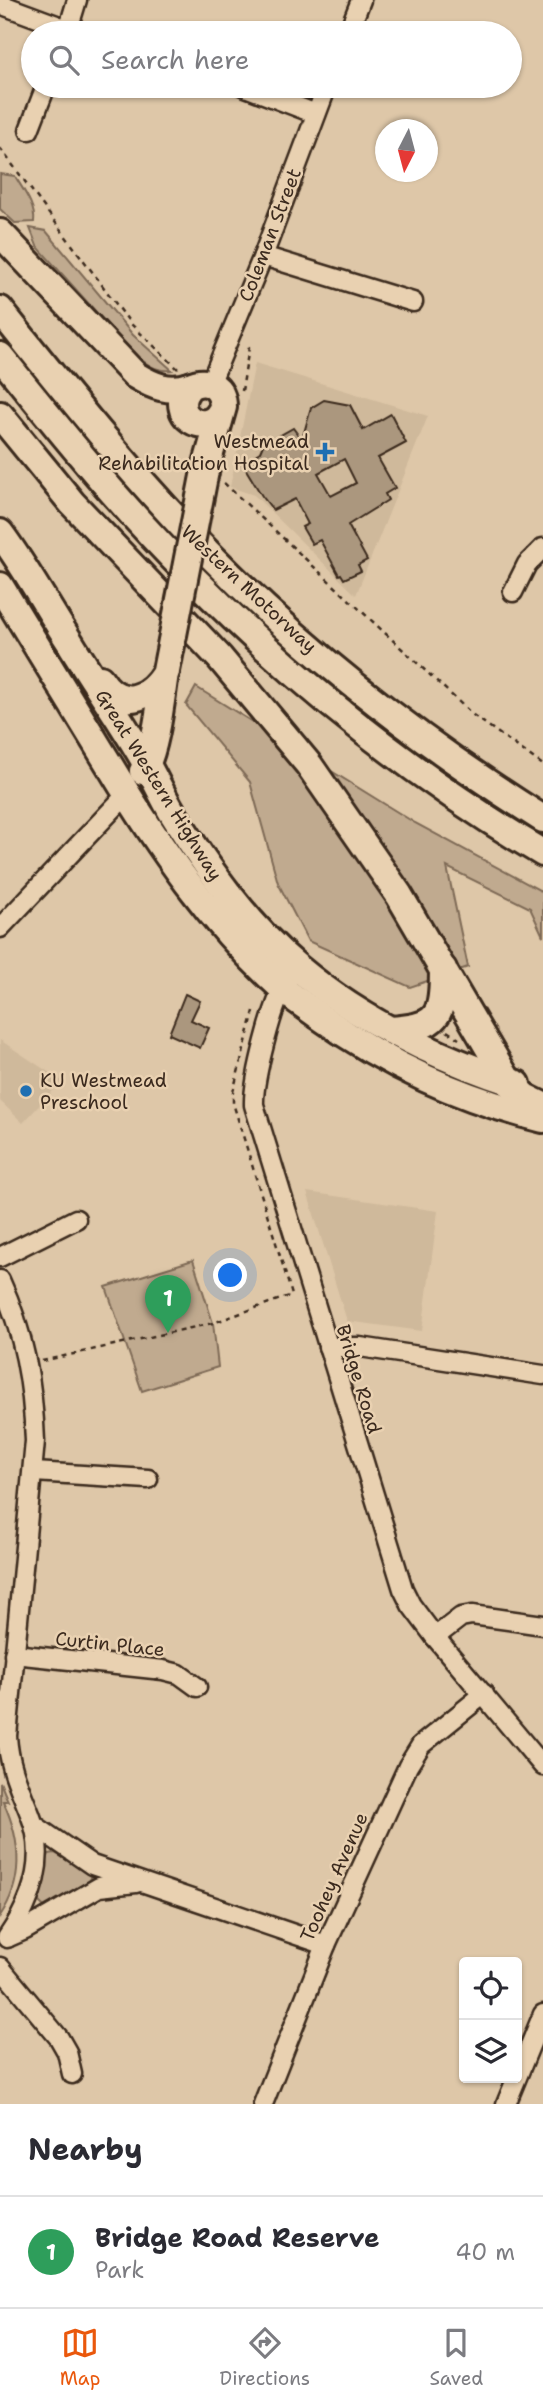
<!DOCTYPE html>
<html lang="en">
<head>
<meta charset="utf-8">
<style>
	body { margin:0; font-family:"Shantell Sans",sans-serif; background:#f7f7f7; color:#2b2b33 }
	.controls { position:absolute; right:21px; bottom:21px; display:grid; overflow:hidden; border-radius:7px; box-shadow:0 2px 5px #0004 }
	.controls button { width:63px; height:63px; display:grid; place-items:center; padding:0; border:0; border-bottom:2px solid #e1e1e2; background:#fff; color:#2b2b33; font:35px sans-serif }
	.compass { position:absolute; left:375px; top:119px; width:63px; height:63px; border-radius:50%; background:#fff; box-shadow:0 2px 5px #0004; rotate:186deg }
	.you { position:absolute; left:231px; top:1276px; width:24px; height:24px; margin:-18px; border:5px solid #fff; border-radius:50%; background:#1a73e8; box-shadow:0 0 0 10px #1a73e833 }
	.badge { display:grid; place-items:center; width:46px; height:46px; border-radius:50%; background:#ea580c; color:#fff; font-size:23px; font-weight:700 }
	.pin { position:absolute; translate:-50% -58px; filter:drop-shadow(0 2px 4px #0008) }
	.pin::after { content:''; position:absolute; top:37px; width:24px; height:21px; background:inherit; clip-path:polygon(0 0,100% 0,50% 100%) }
	.list { margin:0; padding:0; list-style:none }
	h2 { display:flex; justify-content:space-between; align-items:center; height:91px; margin:0; padding:0 28px; font-size:30px }
	h2 small { font-size:23px; font-weight:400; color:#7c7c81 }
	.list li { display:grid; grid-template-columns:46px 1fr auto; gap:21px; align-items:center; box-sizing:border-box; height:112px; padding:0 28px; border-top:2px solid #e1e1e2 }
	.list b { display:block; font-size:26px; white-space:nowrap }
	.list p { margin:0; font-size:23px; white-space:nowrap; color:#7c7c81 }
	.list em { font-size:23px; font-style:normal; color:#7c7c81 }
	.icon { flex:none; width:38px; height:38px; fill:none; stroke:currentColor; stroke-width:2; stroke-linecap:round; stroke-linejoin:round }
	.map { position:relative; flex:none; width:543px; height:2104px; overflow:hidden }
	.search { position:absolute; background:#fff; box-shadow:0 2px 5px #0004; left:21px; right:21px; top:21px; height:77px; display:flex; align-items:center; gap:18px; box-sizing:border-box; padding:0 24px; border-radius:38px; color:#7c7c81; font-size:26px }
	.sheet { height:203px; background:#fff }
	nav { display:flex; justify-content:space-around; align-items:center; box-sizing:border-box; height:98px; border-top:2px solid #e1e1e2; background:#fff; font-size:19px; color:#7c7c81 }
	nav a { display:grid; justify-items:center; gap:4px }
	nav .on { color:#ea580c }
	.map>svg:first-child { display:block }
	.built { fill:#cfb99b }
	.green { fill:#c0aa8f; stroke:#7e6a56; stroke-width:2 }
	.building { fill:#ab977e; stroke:#3b2a1e; stroke-width:2; fill-rule:evenodd }
	.lines { fill:none; stroke-linecap:round; stroke-linejoin:round }
	.minor-casing { stroke:#3b2a1e; stroke-width:23 }
	.highway-casing { stroke:#3b2a1e; stroke-width:32 }
	.path { stroke:#3b2a1e; stroke-width:2.5; stroke-dasharray:5 5; stroke-linecap:butt }
	.minor { stroke:#e9d1b1; stroke-width:18 }
	.highway { stroke:#e9d1b1; stroke-width:26 }
	.highway-bridge-casing { stroke:#3b2a1e; stroke-width:32; stroke-linecap:butt }
	.highway-bridge { stroke:#e9d1b1; stroke-width:26 }
	.poi-dot { fill:#1f6fb2; stroke:#e9d1b1; stroke-width:2.5 }
	.labels { text-anchor:middle; dominant-baseline:central; stroke-width:5; stroke-linejoin:round; paint-order:stroke }
	.street-label { font-size:19px; fill:#3b2a1e; stroke:#e9d1b1 }
	.poi-label { font-size:19px; fill:#3b2a1e; stroke:#e9d1b1; text-anchor:end }
</style>
</head>
<body>
<div class="map">
<svg width="543" height="2104" viewBox="0 0 543 2104">
	<rect width="100%" height="100%" fill="#dec7a8"/>
	<filter id="ink" filterUnits="userSpaceOnUse"><feTurbulence type="fractalNoise" baseFrequency=".0143" numOctaves="2"/><feDisplacementMap in="SourceGraphic" scale="14" xChannelSelector="R" yChannelSelector="G"/><feConvolveMatrix kernelMatrix="1 2 1 2 8 2 1 2 1" color-interpolation-filters="sRGB"/></filter>
	<g filter="url(#ink)">
		<g class="built">
			<polygon points="255,363 428,416 356,595 254,495 230,487"/>
			<polygon points="0,1040 62,1081 23,1123 0,1101"/>
			<polygon points="307,1192 438,1211 422,1331 347,1321"/>
		</g>
		<g class="green">
			<path d="M0,174L15,176C23,190 36,206 34,222L15,223L0,209Z"/>
			<path d="M30,228L46,231L133,335L172,370C156,372 146,364 133,353L37,246Z"/>
			<polygon points="196,687 415,823 543,892 543,936 530,908 447,867 468,967 410,987 308,941 278,883 250,782 186,705"/>
			<polygon points="193,1260 213,1323 218,1367 142,1391 106,1287"/>
			<path d="M0,1782L8,1801H3C21,1840 25,1879 0,1916Z"/>
			<polygon points="55,1853 88,1871 91,1878 87,1885 45,1908 38,1901 47,1860 49,1854"/>
		</g>
		<g class="building">
			<path d="M324,400L350,405L363,430L391,414L406,443L378,458L395,488L385,494L388,500L348,525L367,560L358,565L361,571L344,579L341,574L339,575L320,540L312,544L302,527L308,524L295,499L273,510L262,496L242,463L260,452L263,445L293,428L302,440L311,408ZM344,459L356,483L331,496L318,473Z"/>
			<polygon points="185,994 200,1001 191,1020 209,1028 200,1048 169,1034"/>
		</g>
		<g class="lines">
			<g class="minor-casing">
				<g id="minor">
					<polyline points="0,4 78,33"/>
					<polyline points="67,33 77,0"/>
					<polyline points="348,33 361,0"/>
					<polyline points="243,86 316,114"/>
					<polyline points="29,130 46,86"/>
					<polyline points="263,256 413,302"/>
					<polyline points="210,384 263,256 327,86"/>
					<polyline points="513,592 527,564 543,548"/>
					<polyline points="0,928 126,795"/>
					<path d="M287,982C273,1001 253,1080 254,1105L403,1589L411,1605L435,1637L543,1766"/>
					<polyline points="0,1257 76,1219"/>
					<path d="M0,1280C24,1332 33,1384 35,1441L7,1736C9,1767 19,1786 30,1814C48,1858 32,1902 7,1938"/>
					<polyline points="328,1347 360,1347 543,1375"/>
					<polyline points="34,1472 148,1479"/>
					<polyline points="435,1637 461,1617 472,1615 543,1625"/>
					<polyline points="14,1654 163,1670 179,1674 197,1687"/>
					<polyline points="34,1825 92,1865 326,1945"/>
					<polyline points="9,1937 25,1930 99,1887 136,1883"/>
					<polyline points="0,1967 59,2038 67,2052 72,2074"/>
					<polyline points="263,2104 326,1945 408,1766 421,1745 484,1694"/>
					<polyline points="506,2104 543,2014"/>
				</g>
			</g>
			<g class="highway-casing">
				<g id="highway">
					<path d="M0,233L135,375C153,386 169,393 190,386"/>
					<path d="M0,310C66,393 133,476 207,552C307,654 422,743 543,819"/>
					<path d="M0,356C61,432 123,509 192,577C296,682 416,778 543,853"/>
					<polyline points="0,415 72,503 219,657 309,765 399,895 508,1081 525,1097 543,1106"/>
					<path d="M205,471L223,407C223,387 207,377 190,386C164,414 209,442 223,407"/>
					<path d="M0,533C26,568 47,607 71,644C96,685 124,724 147,765C156,781 163,797 172,812C207,868 247,925 298,968C362,1022 438,1058 517,1084"/>
					<path d="M0,586C36,646 74,706 110,766C158,846 212,924 281,987C292,998 306,1006 319,1016C389,1066 459,1098 543,1119"/>
					<path d="M100,679C120,711 149,700 166,671"/>
					<path d="M143,771C156,750 161,699 165,673"/>
					<path d="M390,1030C439,1027 443,1017 443,969"/>
				</g>
			</g>
			<g class="path">
				<polyline points="0,148 131,324 178,369"/>
				<polyline points="242,391 249,347 245,345"/>
				<polyline points="224,483 473,715 543,765"/>
				<polyline points="447,1031 459,1039"/>
				<polyline points="42,1361 213,1323 292,1295 233,1103 233,1092 254,1011"/>
			</g>
			<use href="#minor" class="minor"/>
			<use href="#highway" class="highway"/>
			<g class="highway-bridge-casing">
				<polyline id="highway-bridge" points="166,671 205,471"/>
			</g>
			<use href="#highway-bridge" class="highway-bridge"/>
		</g>
	</g>
	<g class="poi-dot">
		<path d="M321.5 441.5h7v7h7v7h-7v7h-7v-7h-7v-7h7z"/>
		<circle cx="26" cy="1091" r="7"/>
	</g>
	<g class="labels">
		<g class="street-label">
			<text transform="translate(270 235) rotate(-69)">Coleman Street</text>
			<text transform="translate(249 589) rotate(43)">Western Motorway</text>
			<text transform="translate(159 785) rotate(58)">Great Western Highway</text>
			<text transform="translate(359 1379) rotate(73)">Bridge Road</text>
			<text transform="translate(110 1644) rotate(6)">Curtin Place</text>
			<text transform="translate(334 1877) rotate(-66)">Toohey Avenue</text>
		</g>
		<g class="poi-label">
			<text x="309" y="441">Westmead<tspan x="309" dy="22">Rehabilitation Hospital</tspan></text>
			<text x="40" y="1080" text-anchor="start">KU Westmead<tspan x="40" dy="22">Preschool</tspan></text>
		</g>
	</g>
</svg>
<div class="controls">
<button><svg class="icon" aria-label="locate" viewBox="0 0 24 24"><circle cx="12" cy="12" r="6"/><path d="M12 2v4M12 18v4M2 12h4M18 12h4"/></svg></button>
<button><svg class="icon" aria-label="layers" viewBox="0 0 24 24"><path d="M12 4l9 5-9 5-9-5zM3 14l9 5 9-5"/></svg></button>
</div>
<svg class="compass" viewBox="-18 -18 36 36"><path d="M0-13l5 13h-10z" fill="#e53935"/><path d="M0 13l5-13h-10z" fill="#7c7c81"/></svg>
<div class="you"></div>
<div class="pin badge" style="left:168px;top:1333px;background:#2e9e5b">1</div>
<div class="search"><svg class="icon" aria-label="search" viewBox="0 0 24 24"><circle cx="10" cy="10" r="6"/><path d="M15 15l6 6"/></svg>Search here</div>
</div>
<section class="sheet">
<h2>Nearby<small></small></h2>
<ul class="list">
<li><span class="badge" style="background:#2e9e5b">1</span><div><b>Bridge Road Reserve</b><p>Park</p></div><em>40 m</em></li>
</ul>
</section>
<nav>
<a class="on"><svg class="icon" aria-label="map" viewBox="0 0 24 24"><path d="M3 6l6-2 6 2 6-2v14l-6 2-6-2-6 2zM9 4v14M15 6v14"/></svg>Map</a>
<a><svg class="icon" aria-label="directions" viewBox="0 0 24 24"><path d="M12 3l9 9-9 9-9-9zM9 14v-3h6M13 9l2 2-2 2"/></svg>Directions</a>
<a><svg class="icon" aria-label="saved" viewBox="0 0 24 24"><path d="M7 4h10v16l-5-4-5 4z"/></svg>Saved</a>
</nav>
</body>
</html>
